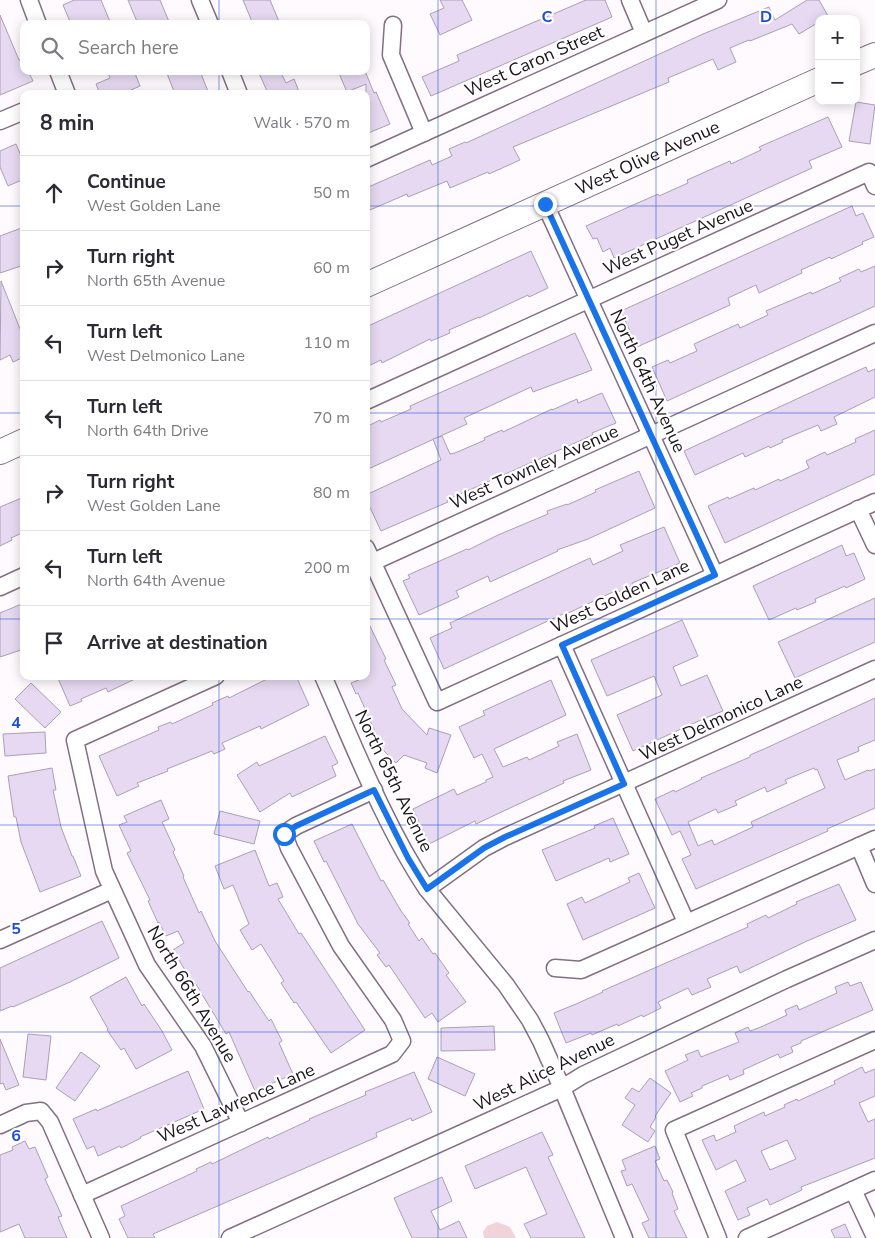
<!DOCTYPE html>
<html lang="en">
<head>
<meta charset="utf-8">
<style>
	body { margin:0; font-family:"Nunito Sans",sans-serif; background:#f7f7f7; color:#2b2b33 }
	.controls { position:absolute; right:15px; top:15px; display:grid; overflow:hidden; border-radius:10px; box-shadow:0 2px 12px #0003 }
	.controls button { width:45px; height:45px; display:grid; place-items:center; padding:0; border:0; border-bottom:1px solid #e1e1e2; background:#fff; color:#2b2b33; font:25px sans-serif }
	.stop { position:absolute; width:15px; height:15px; margin:-11px; border:4px solid #1a73e8; border-radius:50%; background:#fff }
	.stop.end { background:#1a73e8; border-color:#fff; box-shadow:0 1px 5px #0008 }
	.list { margin:0; padding:0; list-style:none }
	h2 { display:flex; justify-content:space-between; align-items:center; height:65px; margin:0; padding:0 20px; font-size:21px }
	h2 small { font-size:16px; font-weight:400; color:#7c7c81 }
	.list li { display:grid; grid-template-columns:32px 1fr auto; gap:15px; align-items:center; box-sizing:border-box; height:75px; padding:0 20px; border-top:1px solid #e1e1e2 }
	.list b { display:block; font-size:19px; white-space:nowrap }
	.list p { margin:0; font-size:16px; white-space:nowrap; color:#7c7c81 }
	.list em { font-size:16px; font-style:normal; color:#7c7c81 }
	.icon { flex:none; width:28px; height:28px; fill:none; stroke:currentColor; stroke-width:2; stroke-linecap:round; stroke-linejoin:round }
	.map { position:relative; flex:none; width:875px; height:1238px; overflow:hidden }
	.search { position:absolute; background:#fff; box-shadow:0 2px 12px #0003; left:20px; top:20px; width:350px; height:55px; display:flex; align-items:center; gap:12px; box-sizing:border-box; padding:0 18px; border-radius:10px; color:#7c7c81; font-size:19px }
	.panel { position:absolute; background:#fff; box-shadow:0 2px 12px #0003; left:20px; top:90px; width:350px; height:590px; border-radius:10px }
	.map>svg:first-child { display:block }
	.green { fill:#f0d4da }
	.building { fill:#e6d9f1; stroke:#ab9fb5; fill-rule:evenodd }
	.lines { fill:none; stroke-linecap:round; stroke-linejoin:round }
	.minor-casing { stroke:#837081; stroke-width:19 }
	.secondary-casing { stroke:#837081; stroke-width:26 }
	.minor { stroke:#fff; stroke-width:16 }
	.secondary { stroke:#fff; stroke-width:24 }
	.route { stroke:#1a73e8; stroke-width:6 }
	.grid { fill:none; stroke:#1d4ed8; stroke-width:1; stroke-opacity:0.55 }
	.labels { text-anchor:middle; dominant-baseline:central; stroke-width:4.5; stroke-linejoin:round; paint-order:stroke }
	.street-label { font-size:18px; fill:#1c141b; stroke:#fff }
	.grid-label { font-size:16px; text-anchor:middle; font-weight:bold; fill:#1d4ed8; stroke:#fff; stroke-width:4.5; stroke-linejoin:round; paint-order:stroke }
</style>
</head>
<body>
<div class="map">
<svg width="875" height="1238" viewBox="0 0 875 1238">
	<rect width="100%" height="100%" fill="#fefafe"/>
	<polygon class="green" points="497,1222 510,1227 516,1238 484,1238 483,1232 487,1226"/>
	<g class="building">
		<polygon points="74,0 101,0 111,24 71,24 63,5"/>
		<polygon points="128,0 160,0 170,24 138,24"/>
		<polygon points="243,0 270,0 280,24 253,24"/>
		<polygon points="440,0 462,0 472,20 440,35 430,14 444,8"/>
		<polygon points="586,0 605,0 612,17 431,96 422,77 459,61 457,55"/>
		<polygon points="807,0 819,0 828,16 823,19 819,19 819,22 799,34 792,24 750,41 749,40 730,48 736,62 718,70 713,59 668,78 669,82 513,147 520,160 489,174 488,172 450,188 447,181 408,197 407,194 370,210 366,200 366,188 430,160 432,165 452,156 449,149 465,142 466,143 703,34 769,7 775,20"/>
		<polygon points="0,15 19,60 24,58 24,71 28,71 33,81 0,95"/>
		<polygon points="107,71 134,71 140,86 122,94 100,94 96,84 110,78"/>
		<polygon points="166,71 200,71 209,94 175,94"/>
		<polygon points="258,71 280,71 286,83 294,79 300,94 260,94 267,91"/>
		<polygon points="338,71 365,71 374,93 376,92 390,124 366,134 366,84 347,92"/>
		<polygon points="856,102 875,105 870,144 849,141"/>
		<polygon points="828,117 842,147 809,161 812,168 614,258 610,248 603,252 597,238 593,239 586,226 658,194 659,196 688,183 687,180 730,161 731,164 761,150 759,147"/>
		<polygon points="16,144 24,163 24,179 8,186 0,167 0,151"/>
		<polygon points="852,206 856,216 863,213 874,237 862,242 863,244 831,259 830,257 801,270 802,273 759,293 756,285 728,298 730,305 637,347 621,311"/>
		<polygon points="24,227 24,265 0,273 0,236"/>
		<polygon points="531,251 548,288 529,297 528,295 479,318 479,317 449,330 450,333 431,341 430,339 382,363 381,360 366,367 366,327"/>
		<polygon points="875,266 875,306 667,401 652,367 668,360 670,363 697,351 694,344 738,324 740,328 768,315 766,311 811,292 812,294 841,281 839,278 859,269 861,272"/>
		<polygon points="1,281 24,339 24,357 13,362 10,355 0,360"/>
		<polygon points="575,333 592,370 533,392 531,387 464,418 467,424 366,470 366,427 380,420 381,422 411,409 410,406"/>
		<polygon points="866,367 868,372 875,369 875,397 834,417 837,424 821,431 818,425 782,440 783,442 770,448 769,446 745,457 743,453 695,475 684,451"/>
		<polygon points="602,393 616,423 592,433 593,435 447,500 448,502 381,531 366,499 366,495 441,460 433,439 442,436 450,454 455,453 485,440 484,438 502,430 503,432 552,409 552,410 577,399 578,403"/>
		<polygon points="875,430 875,474 725,543 708,506 728,497 729,499 754,488 755,490 779,479 780,481 809,468 806,461 825,452 827,455 856,442 855,439"/>
		<polygon points="639,471 655,508 588,539 557,550 558,551 490,582 488,576 456,591 459,597 419,615 403,581 410,578 408,575 467,549 468,550 498,535 548,514 547,511 567,504 567,505 596,492 595,490"/>
		<polygon points="24,497 24,532 11,538 12,540 0,546 0,507"/>
		<polygon points="664,527 680,563 632,583 633,585 614,594 613,592 564,615 563,614 444,669 430,638 452,628 450,623 590,558 593,565 623,551 620,545"/>
		<polygon points="842,545 846,556 854,553 865,579 846,588 845,586 815,599 816,602 797,610 796,608 769,620 753,586"/>
		<polygon points="875,598 875,642 795,678 778,642"/>
		<polygon points="24,603 24,649 0,657 0,613"/>
		<polygon points="366,618 386,659 384,660 396,685 392,687 402,709 427,735 429,728 451,735 437,773 425,768 427,763 404,755 396,763 378,745 380,743 358,693 356,694 351,683 366,677"/>
		<polygon points="682,620 698,656 673,667 681,686 707,675 723,711 703,719 633,751 617,715 662,695 654,676 607,696 591,660"/>
		<polygon points="57,676 141,676 108,692 106,688 81,699 82,701 70,706"/>
		<polygon points="273,676 296,676 309,705 261,729 260,726 222,743 225,749 214,754 212,751 167,769 168,771 137,783 139,786 117,796 99,756 159,730 158,727 171,722 172,724 213,705 212,703 228,696 229,698"/>
		<polygon points="551,680 566,715 494,749 503,767 527,757 529,760 559,746 557,742 577,734 591,770 563,781 564,783 495,815 476,824 475,821 429,844 413,809 454,789 457,795 486,782 486,780 493,777 482,754 474,758 459,727 485,715 483,711"/>
		<polygon points="31,683 61,712 45,728 15,699"/>
		<path d="M875,698V740L858,747L859,751L837,760L845,780L868,770L869,771L875,769V808L827,829L828,831L696,889L682,859L691,855L680,831L672,835L655,799L674,790L675,792L702,779L701,778L750,757V755L764,749ZM814,768L815,770L817,769L825,788L751,822L753,827L714,845L712,840L698,846L688,822L716,809L718,813L737,805L735,801L765,787L767,792L787,783L785,780Z"/>
		<polygon points="45,732 46,753 5,756 3,734"/>
		<polygon points="325,736 338,763 332,766 336,776 292,797 290,793 260,812 237,775 257,762 259,766"/>
		<polygon points="52,768 56,790 53,790 61,827 72,856 73,856 81,876 40,892 21,842 16,817 14,817 8,776"/>
		<polygon points="161,800 169,819 162,822 175,850 173,852 184,876 183,877 199,913 201,911 215,941 248,992 249,991 269,1021 271,1019 282,1041 279,1043 293,1074 255,1091 229,1032 226,1034 194,981 192,982 173,950 184,943 178,931 166,936 159,922 158,923 148,901 150,900 127,853 131,851 119,825 127,822 124,816"/>
		<polygon points="220,811 260,821 254,844 214,834"/>
		<polygon points="613,818 629,854 610,862 609,858 556,881 542,850 595,828 594,826"/>
		<polygon points="352,824 381,881 383,880 401,911 410,923 408,924 419,941 422,938 433,954 435,953 449,973 446,975 466,1002 438,1022 432,1013 425,1018 389,965 386,967 377,955 380,953 358,924 326,861 324,862 314,841"/>
		<polygon points="255,850 269,886 277,883 283,897 278,899 299,934 301,933 365,1030 331,1053 296,1002 294,1003 281,983 284,981 261,944 252,950 240,930 249,924 233,885 224,889 215,866"/>
		<polygon points="639,873 655,908 583,940 567,904 582,897 585,903 630,882 628,878"/>
		<polygon points="839,884 856,920 807,941 740,973 737,966 707,979 711,987 692,995 688,988 658,1002 661,1008 643,1017 642,1015 618,1026 617,1024 592,1035 591,1033 566,1043 554,1013 576,1004 603,992 602,991 748,927 747,924 766,915 768,918 797,904 796,902"/>
		<polygon points="102,921 119,958 70,982 13,1007 12,1006 0,1011 0,968"/>
		<polygon points="126,977 142,1006 144,1004 162,1031 172,1050 136,1069 124,1048 121,1050 107,1030 108,1029 90,997"/>
		<polygon points="848,982 850,986 861,982 873,1010 801,1041 801,1043 791,1047 793,1052 780,1058 778,1054 743,1070 744,1074 730,1080 728,1075 702,1086 702,1088 691,1093 693,1096 680,1102 665,1071 688,1060 685,1055 698,1050 701,1057 739,1042 735,1033 748,1027 750,1031 761,1027 787,1015 785,1010 797,1005 799,1010 837,993 835,987"/>
		<polygon points="494,1026 495,1050 441,1051 441,1028"/>
		<polygon points="28,1034 51,1036 46,1080 23,1077"/>
		<polygon points="0,1039 19,1085 6,1090 3,1083 0,1084"/>
		<polygon points="81,1052 100,1066 75,1101 56,1088"/>
		<polygon points="437,1057 475,1074 465,1096 428,1079"/>
		<path d="M862,1067L865,1073L875,1069V1096L859,1103L868,1122L875,1119V1158L801,1187L802,1190L770,1205L767,1199L747,1208L750,1215L738,1220L725,1191L746,1181L736,1160L716,1170L702,1140L714,1135L716,1141L736,1132L734,1126L764,1112L765,1116L785,1107L784,1105L797,1099L798,1101L835,1084L834,1081ZM787,1140L796,1159L770,1170L761,1151Z"/>
		<polygon points="188,1071 204,1109 140,1137 141,1138 121,1148 120,1146 98,1156 94,1146 87,1149 73,1119 96,1109 97,1111"/>
		<polygon points="414,1072 432,1112 412,1121 411,1118 376,1133 377,1137 153,1234 155,1238 128,1238 119,1219 125,1216 121,1206 197,1171 196,1169 211,1162 212,1164 268,1137 269,1139 310,1120 309,1119 366,1095 365,1092"/>
		<polygon points="650,1078 671,1093 655,1116 656,1117 650,1127 655,1131 648,1142 622,1125 635,1105 625,1098 632,1088 639,1092"/>
		<polygon points="542,1132 553,1155 548,1157 585,1238 531,1238 524,1224 547,1214 526,1167 475,1189 465,1166"/>
		<polygon points="25,1141 29,1149 35,1147 48,1177 45,1179 62,1216 58,1217 67,1238 25,1238 19,1224 0,1232 0,1155 13,1150 12,1147"/>
		<polygon points="655,1146 660,1159 655,1161 664,1181 667,1180 673,1192 672,1193 678,1209 674,1211 687,1238 649,1238 642,1223 649,1220 632,1184 627,1186 621,1171 626,1170 622,1160"/>
		<polygon points="442,1177 452,1201 431,1211 440,1230 459,1221 467,1238 412,1238 394,1198"/>
		<polygon points="845,1224 851,1238 835,1238 831,1230"/>
	</g>
	<g class="lines">
		<g class="minor-casing">
			<g id="minor">
				<polyline points="29,0 38,24"/>
				<polyline points="200,0 210,24"/>
				<polyline points="630,0 644,33"/>
				<polyline points="393,25 391,55 424,133"/>
				<polyline points="58,71 67,94"/>
				<polyline points="230,71 239,94"/>
				<polyline points="0,121 24,111"/>
				<polyline points="366,159 718,0"/>
				<polyline points="545,204 715,575"/>
				<polyline points="366,401 869,172 875,186"/>
				<polyline points="858,509 875,545"/>
				<polyline points="366,548 437,702 875,502"/>
				<polyline points="373,562 875,333"/>
				<polyline points="0,587 24,576"/>
				<polyline points="562,645 686,922"/>
				<polyline points="216,676 75,740 104,871 147,965 203,1046 241,1123"/>
				<path d="M323,676C354,746 385,826 427,889L506,985L530,1020L541,1041L562,1088L624,1238"/>
				<polyline points="859,846 875,884"/>
				<polyline points="427,889 484,848 505,837 875,669"/>
				<polyline points="0,940 112,890"/>
				<polyline points="555,968 581,970 875,839"/>
				<polyline points="0,1125 26,1113 41,1111 50,1122 101,1238"/>
				<polyline points="853,1190 875,1237"/>
				<polyline points="82,1195 392,1054 402,1041 393,1020 341,946 289,848 284,834 296,826 374,790"/>
				<polyline points="230,1238 562,1088 583,1075 787,979 875,940"/>
				<polyline points="718,1238 674,1130 875,1040"/>
				<polyline points="747,1238 875,1180"/>
			</g>
		</g>
		<g class="secondary-casing">
			<g id="secondary">
				<polyline points="856,63 875,55"/>
				<path id="s1" d="M366,285L819,80"/>
				<polyline points="0,452 24,441"/>
			</g>
		</g>
		<use href="#minor" class="minor"/>
		<use href="#secondary" class="secondary"/>
	</g>
	<g class="lines">
		<polyline class="route" points="284,834 296,826 374,790 408,858 427,889 484,848 505,837 624,784 562,645 715,575 545,204"/>
	</g>
	<path class="grid" d="M219,0V24M438,0V1238M656,0V1238M219,71V94M0,206H24M366,206H875M0,413H24M366,413H875M0,619H24M366,619H875M219,676V1238M0,825H875M0,1032H875"/>
	<g class="labels">
		<g class="street-label">
			<text transform="translate(534 61) rotate(-24)">West Caron Street</text>
			<text stroke="none"><textPath href="#s1" startOffset="309">West Olive Avenue</textPath></text>
			<text transform="translate(678 237) rotate(-24)">West Puget Avenue</text>
			<text transform="translate(648 381) rotate(65)">North 64th Avenue</text>
			<text transform="translate(534 467) rotate(-24)">West Townley Avenue</text>
			<text transform="translate(620 596) rotate(-25)">West Golden Lane</text>
			<text transform="translate(721 718) rotate(-25)">West Delmonico Lane</text>
			<text transform="translate(394 781) rotate(64)">North 65th Avenue</text>
			<text transform="translate(192 994) rotate(59)">North 66th Avenue</text>
			<text transform="translate(544 1072) rotate(-26)">West Alice Avenue</text>
			<text transform="translate(236 1103) rotate(-24)">West Lawrence Lane</text>
		</g>
	</g>
	<g class="grid-label">
		<text x="547" y="22">C</text>
		<text x="766" y="22">D</text>
		<text x="16" y="728">4</text>
		<text x="16" y="934">5</text>
		<text x="16" y="1141">6</text>
	</g>
</svg>
<div class="controls">
<button>+</button>
<button>−</button>
</div>
<div class="stop" style="left:284px;top:834px"></div>
<div class="stop end" style="left:545px;top:204px"></div>
<div class="search"><svg class="icon" aria-label="search" viewBox="0 0 24 24"><circle cx="10" cy="10" r="6"/><path d="M15 15l6 6"/></svg>Search here</div>
<section class="panel">
<h2>8 min<small>Walk · 570 m</small></h2>
<ul class="list">
<li><svg class="icon" aria-label="ahead" viewBox="0 0 24 24"><path d="M12 20V5M6 11l6-6 6 6"/></svg><div><b>Continue</b><p>West Golden Lane</p></div><em>50 m</em></li>
<li><svg class="icon" aria-label="right" viewBox="0 0 24 24"><path d="M7 20v-9h11M14 6l5 5-5 5"/></svg><div><b>Turn right</b><p>North 65th Avenue</p></div><em>60 m</em></li>
<li><svg class="icon" aria-label="left" viewBox="0 0 24 24"><path d="M17 20v-9H6M10 6l-5 5 5 5"/></svg><div><b>Turn left</b><p>West Delmonico Lane</p></div><em>110 m</em></li>
<li><svg class="icon" aria-label="left" viewBox="0 0 24 24"><path d="M17 20v-9H6M10 6l-5 5 5 5"/></svg><div><b>Turn left</b><p>North 64th Drive</p></div><em>70 m</em></li>
<li><svg class="icon" aria-label="right" viewBox="0 0 24 24"><path d="M7 20v-9h11M14 6l5 5-5 5"/></svg><div><b>Turn right</b><p>West Golden Lane</p></div><em>80 m</em></li>
<li><svg class="icon" aria-label="left" viewBox="0 0 24 24"><path d="M17 20v-9H6M10 6l-5 5 5 5"/></svg><div><b>Turn left</b><p>North 64th Avenue</p></div><em>200 m</em></li>
<li><svg class="icon" aria-label="arrive" viewBox="0 0 24 24"><path d="M6 21V4h12l-3 4 3 4H6"/></svg><div><b>Arrive at destination</b></div></li>
</ul>
</section>
</div>
</body>
</html>
